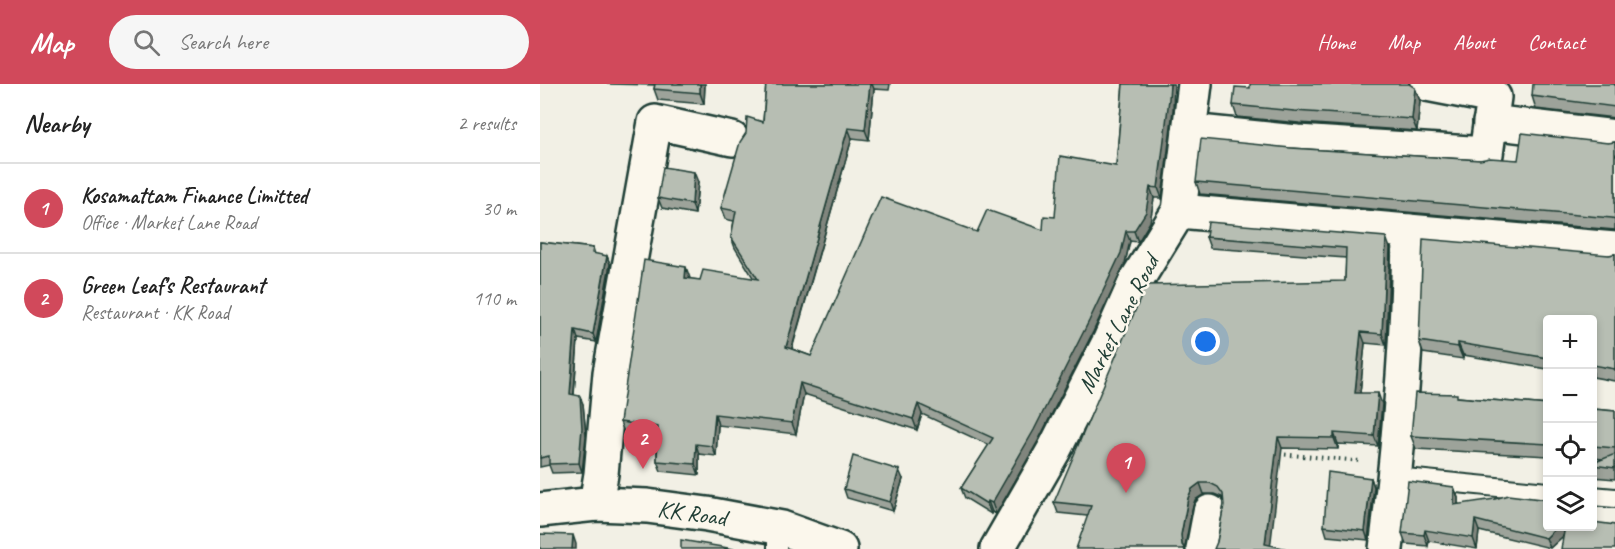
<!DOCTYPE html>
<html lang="en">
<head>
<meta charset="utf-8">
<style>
	body { margin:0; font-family:Caveat,sans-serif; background:#f6f6f6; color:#222 }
	.controls { position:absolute; right:18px; bottom:18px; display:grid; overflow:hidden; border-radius:6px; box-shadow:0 3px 9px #0003 }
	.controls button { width:54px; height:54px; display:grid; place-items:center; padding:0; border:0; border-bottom:2px solid #e0e0e0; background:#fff; color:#222; font:30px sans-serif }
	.you { position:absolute; left:666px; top:258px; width:21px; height:21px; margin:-15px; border:4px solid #fff; border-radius:50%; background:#1a73e8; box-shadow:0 0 0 9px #1a73e833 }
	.badge { display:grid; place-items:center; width:39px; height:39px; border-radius:50%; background:#d1495b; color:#fff; font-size:20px; font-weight:700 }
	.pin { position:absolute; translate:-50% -50px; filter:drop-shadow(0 2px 3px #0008) }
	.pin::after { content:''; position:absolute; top:32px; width:21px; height:18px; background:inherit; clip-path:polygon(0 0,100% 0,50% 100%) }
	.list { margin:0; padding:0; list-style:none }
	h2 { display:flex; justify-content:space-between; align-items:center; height:78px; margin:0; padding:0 24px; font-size:26px }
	h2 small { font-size:20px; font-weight:400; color:#767676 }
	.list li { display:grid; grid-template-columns:39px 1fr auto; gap:18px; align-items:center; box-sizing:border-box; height:90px; padding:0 24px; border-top:2px solid #e0e0e0 }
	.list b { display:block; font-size:22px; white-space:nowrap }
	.list p { margin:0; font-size:20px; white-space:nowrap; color:#767676 }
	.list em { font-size:20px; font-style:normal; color:#767676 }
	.icon { flex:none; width:33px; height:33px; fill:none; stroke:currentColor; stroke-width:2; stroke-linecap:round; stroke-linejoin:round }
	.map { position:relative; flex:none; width:1075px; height:465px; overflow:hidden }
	header { display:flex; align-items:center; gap:36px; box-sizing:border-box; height:84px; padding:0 30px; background:#d1495b; color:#fff }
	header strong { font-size:28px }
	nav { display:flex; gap:33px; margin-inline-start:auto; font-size:21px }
	.search { width:420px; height:54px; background:#f6f6f6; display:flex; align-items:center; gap:15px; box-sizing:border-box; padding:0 21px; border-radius:33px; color:#767676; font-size:22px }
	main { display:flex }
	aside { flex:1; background:#fff }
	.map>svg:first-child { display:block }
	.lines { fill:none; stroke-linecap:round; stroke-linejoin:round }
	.lane-casing { stroke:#1f3d34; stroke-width:22 }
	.street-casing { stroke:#1f3d34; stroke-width:38 }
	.secondary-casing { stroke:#1f3d34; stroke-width:38 }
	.primary-casing { stroke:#1f3d34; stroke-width:38 }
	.path { stroke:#1f3d34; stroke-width:4; stroke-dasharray:1.5 4.5; stroke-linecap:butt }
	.lane { stroke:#fbf7ec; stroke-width:18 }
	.street { stroke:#fbf7ec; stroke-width:33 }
	.secondary { stroke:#fbf7ec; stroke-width:33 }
	.primary { stroke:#fbf7ec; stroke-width:33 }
	.wall { fill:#9da39a; stroke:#1f3d34; stroke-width:1.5 }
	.shaded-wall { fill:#80857d; stroke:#1f3d34; stroke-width:1.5 }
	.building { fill:#b7beb3; stroke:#1f3d34; stroke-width:1.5 }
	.labels { text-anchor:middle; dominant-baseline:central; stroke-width:5; stroke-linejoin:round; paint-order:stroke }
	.street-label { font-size:24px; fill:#1f3d34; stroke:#fbf7ec }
</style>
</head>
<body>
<header>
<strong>Map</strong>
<div class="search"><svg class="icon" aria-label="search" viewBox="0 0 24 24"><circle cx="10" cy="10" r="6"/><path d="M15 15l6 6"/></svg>Search here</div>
<nav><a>Home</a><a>Map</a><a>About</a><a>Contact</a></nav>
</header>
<main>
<aside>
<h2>Nearby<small>2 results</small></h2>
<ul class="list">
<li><span class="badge">1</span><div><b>Kosamattam Finance Limitted</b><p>Office · Market Lane Road</p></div><em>30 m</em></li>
<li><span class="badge">2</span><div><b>Green Leaf's Restaurant</b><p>Restaurant · KK Road</p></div><em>110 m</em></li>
</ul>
</aside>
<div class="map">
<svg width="1075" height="465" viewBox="0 0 1075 465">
	<rect width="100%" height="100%" fill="#f2f0e5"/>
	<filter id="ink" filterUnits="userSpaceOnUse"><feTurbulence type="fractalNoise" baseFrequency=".0167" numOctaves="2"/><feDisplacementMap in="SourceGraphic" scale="12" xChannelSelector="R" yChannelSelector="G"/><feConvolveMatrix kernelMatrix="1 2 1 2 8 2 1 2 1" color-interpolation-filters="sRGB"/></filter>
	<g filter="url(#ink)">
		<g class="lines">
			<g class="lane-casing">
				<g id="lane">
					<polyline points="855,393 1008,408"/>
					<polyline points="1052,412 1075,414"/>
					<polyline points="237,465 237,443"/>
				</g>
			</g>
			<g class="street-casing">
				<g id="street">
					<polyline points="950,38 1075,53"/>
					<polyline points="649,47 757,58 946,70 954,13 887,0"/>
					<polyline points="639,127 1075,165"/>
					<polyline points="56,420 61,390 70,289 115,38 192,55"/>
					<polyline points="663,465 670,428"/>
					<path d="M846,465C859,360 868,253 869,147"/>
				</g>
			</g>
			<g class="secondary-casing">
				<polyline id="secondary" points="457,465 514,366 570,256 596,197 639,127 655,0"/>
			</g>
			<g class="primary-casing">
				<polyline id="primary" points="0,426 56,420 107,422 167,430 242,444 300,465"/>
			</g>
			<polyline class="path" points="739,370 821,377"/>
			<use href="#lane" class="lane"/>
			<use href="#street" class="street"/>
			<use href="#secondary" class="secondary"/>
			<use href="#primary" class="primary"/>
		</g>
		<g class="wall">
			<polygon points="67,0 165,0 164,20 118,16 114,5 115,1"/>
			<polygon points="226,0 350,0 349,6 334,5 329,56 312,54 252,265 271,272 437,148 503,146 515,133 576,82 583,0 634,0 633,26 622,114 614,114 610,138 598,158 590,157 585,179 553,248 498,357 456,430 452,428 451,430 425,414 421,404 449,361 382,330 377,346 264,310 256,350 178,341 176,372 159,370 159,391 121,387 117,377 117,353 84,348 80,338 150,195 160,196 214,195 195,164 191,153 194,137 185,135 181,124 223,38"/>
			<polygon points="1075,0 1075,34 996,25 992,12"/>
			<polygon points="870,1 875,4 880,17 877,47 759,39 697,33 693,21 710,4"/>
			<polygon points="1075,58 1075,146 660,110 656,98 751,64 940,76 978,76"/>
			<polygon points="158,98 155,130 122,124 118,114"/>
			<polygon points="666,153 850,164 846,261 825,259 820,309 842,320 838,362 798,360 798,365 742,364 677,458 684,421 684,417 682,413 674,410 664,410 655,416 652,425 645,462 645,465 547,432 518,429 514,418 805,197 806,174 670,164"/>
			<polygon points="0,158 53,164 55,170 67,172 70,180 56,258 38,255 34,311 43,320 46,352 42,388 12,389 9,381 0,383"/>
			<polygon points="1075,170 1075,297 1053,293 1053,236 1008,236 1008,285 923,271 923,275 883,269 879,257 1069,171"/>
			<polygon points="918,313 1008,321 1008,372 876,365 871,352"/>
			<polygon points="1053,325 1075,327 1075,395 1053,393 1053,379 1063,375 1053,374"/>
			<polygon points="831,394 834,403 828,456 787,452 784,442"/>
			<polygon points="363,395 353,427 307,414 304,405"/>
			<polygon points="914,403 918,414 918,420 1008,442 1023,452 1010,464 939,447 937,465 889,457 888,462 866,460 862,449"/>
		</g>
		<g class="shaded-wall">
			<polygon points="160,0 165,0 164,20 160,9"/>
			<polygon points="330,0 332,0 334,5 329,56 325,46"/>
			<polygon points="630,0 634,0 633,26 622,114 618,104"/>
			<polygon points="875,4 880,17 877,47 872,35"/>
			<polygon points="308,44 312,54 249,274 246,263"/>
			<polygon points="154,88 158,98 155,130 152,120"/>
			<polygon points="610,103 614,114 610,138 598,158 594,147"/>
			<polygon points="586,147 590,157 585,179 553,248 498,357 456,430 452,419"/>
			<polygon points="846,153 850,164 846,261 842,250"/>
			<polygon points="67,172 70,180 56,258 53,250"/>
			<polygon points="146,183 150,194 149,204 145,194"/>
			<polygon points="35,246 38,255 33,319 30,310"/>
			<polygon points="821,248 825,259 819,319 815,309"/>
			<polygon points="918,259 923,271 923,275 918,263"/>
			<polygon points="260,299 264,310 256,350 252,339"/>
			<polygon points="838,309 842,320 838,362 834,352"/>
			<polygon points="40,312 43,320 46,352 42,388 39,379"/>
			<polygon points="378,320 382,330 377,346 373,335"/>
			<polygon points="175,330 178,341 176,372 172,362"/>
			<polygon points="794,349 798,360 798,365 794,354"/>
			<polygon points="738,353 742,364 730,465 725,460"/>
			<polygon points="156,360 159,370 159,391 155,380"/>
			<polygon points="359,386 363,395 353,427 350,418"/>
			<polygon points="831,394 834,403 828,456 825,447"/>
			<polygon points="660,399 664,410 655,416 652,425 645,462 645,465 642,461 641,451 648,414 652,405"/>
			<polygon points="914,403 918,414 918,432 914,421"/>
			<polygon points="448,417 452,428 451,430 447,420"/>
			<polygon points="935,436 939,447 937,465 933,454"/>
			<polygon points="1018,442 1034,442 1010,464 1006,454"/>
			<polygon points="885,446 889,457 888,462 884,451"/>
			<polygon points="33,451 36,460 36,465 32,465"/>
		</g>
		<g class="building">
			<polygon points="115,0 160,0 160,9 114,5"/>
			<polygon points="226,0 330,0 325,46 308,44 246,263 271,272 341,113 437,148 447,126 503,146 504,132 515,133 520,72 576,82 583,0 630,0 629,15 618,104 610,103 606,128 594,147 586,147 581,169 549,237 494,346 452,419 448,417 447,420 421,404 453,354 378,320 373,335 260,299 252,339 175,330 172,362 156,360 155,380 117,377 118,343 80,338 104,176 146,183 145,194 160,196 163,186 218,195 191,153 196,127 181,124 200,58 206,49 207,33 223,38"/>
			<polygon points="710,0 869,0 875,4 872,35 754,27 693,21 695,3 710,4"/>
			<polygon points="993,0 1075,0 1075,23 992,12"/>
			<polygon points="982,49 1068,59 1075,58 1075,135 1072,134 656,98 661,55 751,64 940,76 950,74 978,76"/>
			<polygon points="123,83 154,88 152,120 118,114"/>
			<polygon points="668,138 846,153 842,250 821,248 815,309 838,309 834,352 794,349 794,354 738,353 725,460 748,465 674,465 677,458 684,421 683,410 678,403 670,399 660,399 652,405 648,414 641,451 642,461 645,465 536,465 551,422 514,418 606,201 805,197 806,164 666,153"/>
			<polygon points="883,155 1069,171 1075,170 1075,285 1053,281 1053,236 1008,236 1008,274 918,259 918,263 879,257"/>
			<polygon points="0,158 53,164 52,169 67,172 53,250 35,246 30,310 40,312 42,344 39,379 9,380 9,372 0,374"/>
			<polygon points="875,309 917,310 917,313 1008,321 1008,360 871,352"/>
			<polygon points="1053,325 1075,327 1075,364 1053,362"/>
			<polygon points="1075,370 1075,384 1053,381 1053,379"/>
			<polygon points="313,372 359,386 350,418 304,405"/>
			<polygon points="788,388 831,394 825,447 784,442"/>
			<polygon points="868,397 914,403 914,421 955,415 968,411 1008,416 1008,442 1018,442 1006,454 935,436 933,454 885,446 884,451 862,449"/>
			<polygon points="1053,438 1075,441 1075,465 1021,465 1025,442 1053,442"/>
			<polygon points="0,450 33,451 32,465 0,465"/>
			<polygon points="141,456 194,465 141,465"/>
		</g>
	</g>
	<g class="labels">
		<g class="street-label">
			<text transform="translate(578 240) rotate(-63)">Market Lane Road</text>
			<text transform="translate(152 429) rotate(8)">KK Road</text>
		</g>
	</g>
</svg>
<div class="controls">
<button>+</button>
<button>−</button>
<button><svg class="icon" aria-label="locate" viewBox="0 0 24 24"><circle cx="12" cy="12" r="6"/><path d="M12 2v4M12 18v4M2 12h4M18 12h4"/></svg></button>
<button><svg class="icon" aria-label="layers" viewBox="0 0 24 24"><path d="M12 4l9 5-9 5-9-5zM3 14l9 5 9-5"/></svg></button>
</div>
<div class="you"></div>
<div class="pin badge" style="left:586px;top:409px">1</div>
<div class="pin badge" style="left:103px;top:385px">2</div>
</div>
</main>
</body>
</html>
